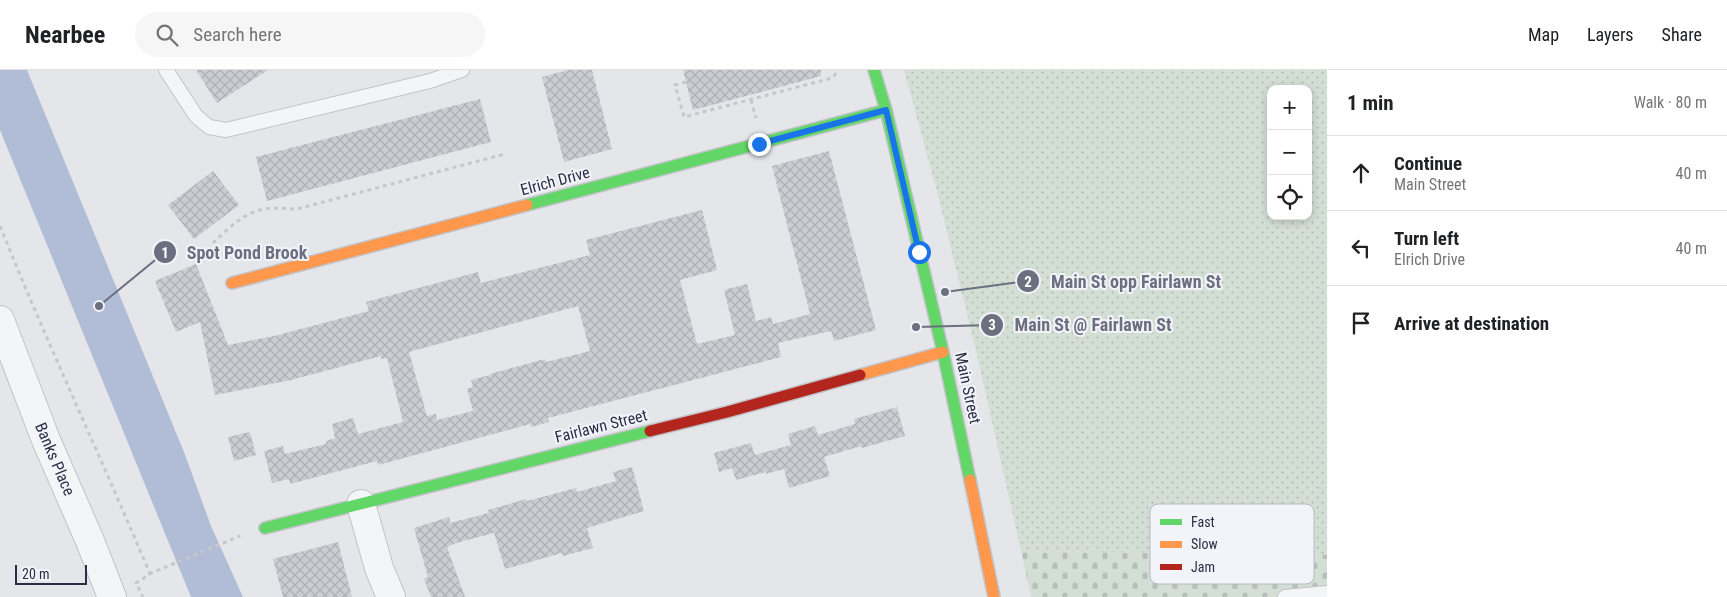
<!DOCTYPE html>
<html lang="en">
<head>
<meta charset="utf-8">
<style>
	body { margin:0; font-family:"Roboto Condensed",sans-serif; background:#f6f6f6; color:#202124 }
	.controls { position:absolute; right:15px; top:15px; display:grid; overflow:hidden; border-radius:10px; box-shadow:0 2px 8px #0003 }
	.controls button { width:45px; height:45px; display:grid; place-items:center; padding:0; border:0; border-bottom:1px solid #e0e0e0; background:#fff; color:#202124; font:25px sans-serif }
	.scale { position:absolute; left:15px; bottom:12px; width:72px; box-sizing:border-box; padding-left:5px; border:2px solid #292f46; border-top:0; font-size:14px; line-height:18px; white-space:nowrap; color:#292f46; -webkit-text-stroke:4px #f3f4f9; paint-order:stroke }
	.stop { position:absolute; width:15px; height:15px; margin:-11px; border:4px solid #1a73e8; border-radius:50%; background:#fff }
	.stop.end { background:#1a73e8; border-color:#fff; box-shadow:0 1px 5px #0008 }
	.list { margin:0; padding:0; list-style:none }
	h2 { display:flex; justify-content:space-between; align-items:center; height:65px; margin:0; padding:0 20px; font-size:21px }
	h2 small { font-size:16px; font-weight:400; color:#757577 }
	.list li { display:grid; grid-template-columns:32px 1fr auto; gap:15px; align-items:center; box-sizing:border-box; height:75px; padding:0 20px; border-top:1px solid #e0e0e0 }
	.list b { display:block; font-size:19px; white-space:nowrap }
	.list p { margin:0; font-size:16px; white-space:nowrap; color:#757577 }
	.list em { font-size:16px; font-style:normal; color:#757577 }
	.icon { flex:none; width:28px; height:28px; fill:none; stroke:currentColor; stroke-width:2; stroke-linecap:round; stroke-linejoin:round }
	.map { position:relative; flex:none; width:1327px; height:527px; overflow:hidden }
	header { display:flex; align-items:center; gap:30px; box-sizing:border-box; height:70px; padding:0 25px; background:#fff; border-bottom:1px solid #e0e0e0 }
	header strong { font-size:24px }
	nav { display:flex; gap:28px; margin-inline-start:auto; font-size:18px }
	.search { width:350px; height:45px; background:#f6f6f6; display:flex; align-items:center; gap:12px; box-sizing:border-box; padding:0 18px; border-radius:28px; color:#757577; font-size:19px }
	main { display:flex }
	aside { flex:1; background:#fff }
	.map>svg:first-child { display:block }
	.cemetery { fill:url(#cemetery-stones) }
	.park { fill:url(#park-dots); fill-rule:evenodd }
	.water { fill:#b1bdd7 }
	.building { fill:url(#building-cross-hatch); fill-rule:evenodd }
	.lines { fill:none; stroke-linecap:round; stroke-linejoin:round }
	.lane-casing { stroke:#c2c3c8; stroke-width:16 }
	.street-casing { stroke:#c2c3c8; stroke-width:30 }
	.fast-casing { stroke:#c2c3c8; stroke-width:14 }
	.slow-casing { stroke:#c2c3c8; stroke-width:14 }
	.jam-casing { stroke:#c2c3c8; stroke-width:14 }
	.path { stroke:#c6c7cd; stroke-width:3; stroke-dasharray:4 4; stroke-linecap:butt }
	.lane { stroke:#f4f5f7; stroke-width:14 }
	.street { stroke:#f4f5f7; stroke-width:28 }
	.fast { stroke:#63d668; stroke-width:11 }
	.slow { stroke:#ff974d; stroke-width:11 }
	.jam { stroke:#b3261e; stroke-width:11 }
	.route { stroke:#1a73e8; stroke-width:6 }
	.labels { text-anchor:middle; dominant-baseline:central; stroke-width:4; stroke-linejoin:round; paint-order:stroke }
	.street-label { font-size:16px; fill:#292f46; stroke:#f3f4f9 }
	.key { fill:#f3f4f9; stroke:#b6b9c3; stroke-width:1 }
	.key-label { font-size:14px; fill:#292f46 }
	.leader { fill:none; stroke:#6b6f7f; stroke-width:2 }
	.callout-dot { fill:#6b6f7f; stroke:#f3f4f9; stroke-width:2 }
	.mark-label { font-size:15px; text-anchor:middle; font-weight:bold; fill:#fff }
	.callout-label { font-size:18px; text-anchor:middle; font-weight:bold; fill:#6b6f7f; stroke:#f3f4f9; stroke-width:4; stroke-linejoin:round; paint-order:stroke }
</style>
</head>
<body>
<header>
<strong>Nearbee</strong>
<div class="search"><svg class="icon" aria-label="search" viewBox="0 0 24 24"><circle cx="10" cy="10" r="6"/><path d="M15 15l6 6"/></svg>Search here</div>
<nav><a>Map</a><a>Layers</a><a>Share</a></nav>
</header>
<main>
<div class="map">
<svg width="1327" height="527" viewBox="0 0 1327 527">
	<defs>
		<pattern id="cemetery-stones" width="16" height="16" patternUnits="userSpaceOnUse" patternTransform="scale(1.25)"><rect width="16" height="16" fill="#d3ded5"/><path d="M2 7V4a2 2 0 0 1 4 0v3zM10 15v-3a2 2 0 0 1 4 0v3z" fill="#b5bfb8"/></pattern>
		<pattern id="park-dots" width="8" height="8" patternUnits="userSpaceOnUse" patternTransform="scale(1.25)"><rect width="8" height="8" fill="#d3ded5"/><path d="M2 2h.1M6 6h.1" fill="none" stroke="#b5bfb8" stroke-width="1.8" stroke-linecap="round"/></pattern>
		<pattern id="building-cross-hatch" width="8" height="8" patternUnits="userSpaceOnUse" patternTransform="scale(1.25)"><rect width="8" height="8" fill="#cccdd2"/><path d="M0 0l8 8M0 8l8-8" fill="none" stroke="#afb0b6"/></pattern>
	</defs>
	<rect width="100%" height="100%" fill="#e5e6ea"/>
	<polygon class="cemetery" points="1021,481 1327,485 1327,527 1031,527"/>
	<path class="park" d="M904,0H1327V485L1021,481L977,285L939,129ZM1271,19H1308V146H1271Z"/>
	<polygon class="water" points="0,0 27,0 184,382 211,456 243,527 191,527 0,60"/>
	<g class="building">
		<polygon points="196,0 268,0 217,33"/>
		<polygon points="568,0 592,0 612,79 564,92 542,7"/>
		<polygon points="683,0 821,0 821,6 693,40"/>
		<polygon points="480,29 491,72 267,131 256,87"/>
		<path d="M829,81L876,260L834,271L831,261L778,273L781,287L548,348L549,352L531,357L530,354L378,395L377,391L290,414L289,409L272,413L264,381L283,376L285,384L326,374V371L335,368L332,354L353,348L358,364L403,352L387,288L381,289V286L291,310L215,325L200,252L176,262L155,211L196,194L228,275L274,266L369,241L366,232L478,202L481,213L590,185L586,170L702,140L717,200L680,210L697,274L735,265L724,220L747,214L756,251L771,247L773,254L810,244L772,96ZM578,236L590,281L546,292L545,289L490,304V305L471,310L473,317L467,319L473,341L437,350L436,344L427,346L409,282Z"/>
		<polygon points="213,101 239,135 194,169 168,135"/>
		<polygon points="897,337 905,366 862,378 861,376 824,387 830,406 789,418 784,399 766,404 766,402 736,410 732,398 719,402 714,383 751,373 755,385 791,375 788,364 815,356 818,365 855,354 854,349"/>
		<polygon points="250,362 256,385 234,391 228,367"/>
		<polygon points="632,397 644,441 587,458 593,478 563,486 562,483 505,499 494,463 456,473 447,477 465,527 431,527 424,509 428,507 414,458 449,447 450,453 489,443 488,440 526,429 527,431 576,418 577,422 616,411 613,402"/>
		<polygon points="338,472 352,527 283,527 273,489"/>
	</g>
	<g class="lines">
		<g class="lane-casing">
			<g id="lane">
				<polyline points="166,0 196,46 209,57 226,60 430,11 462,0"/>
				<polyline points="1285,527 1327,523"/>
			</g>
		</g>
		<g class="street-casing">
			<g id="street">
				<polyline points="0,250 46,370 90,471 112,527"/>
				<polyline points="361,434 379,498 391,527"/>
			</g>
		</g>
		<g class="fast-casing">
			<g id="fast">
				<polyline points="874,0 886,40 943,282 970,410"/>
				<polyline points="527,135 886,40"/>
				<polyline points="265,458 650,361"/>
			</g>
		</g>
		<g class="slow-casing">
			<g id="slow">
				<polyline points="232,213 527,135"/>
				<polyline points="860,305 943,282"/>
				<polyline points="970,410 994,527"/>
			</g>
		</g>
		<g class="jam-casing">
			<polyline id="jam" points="650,361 727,342 860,305"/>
		</g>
		<g class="path">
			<polyline points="686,12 675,15 684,47 832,8 839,0"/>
			<polyline points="751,30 756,48"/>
			<path d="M0,156C47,273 101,387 150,504L136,513L143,527"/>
			<path d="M213,173C228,159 244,142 265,139C275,137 287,139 297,139L505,84"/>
			<polyline points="149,504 240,466"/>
		</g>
		<use href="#lane" class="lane"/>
		<use href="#street" class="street"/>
		<use href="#fast" class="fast"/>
		<use href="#slow" class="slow"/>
		<use href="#jam" class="jam"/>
	</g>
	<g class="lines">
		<polyline class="route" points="759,74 886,40 919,182"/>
	</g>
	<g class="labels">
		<g class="street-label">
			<text transform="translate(555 111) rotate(-15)">Elrich Drive</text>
			<text transform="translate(968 318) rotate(78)">Main Street</text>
			<text transform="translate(601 356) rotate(-14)">Fairlawn Street</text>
			<text transform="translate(55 389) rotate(67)">Banks Place</text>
		</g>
	</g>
	<rect x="1150" y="434" width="164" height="80" rx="8" class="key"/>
	<rect x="1160" y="449" width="22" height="6" fill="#63d668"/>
	<rect x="1160" y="471" width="22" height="7" fill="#ff974d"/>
	<rect x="1160" y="494" width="22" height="6" fill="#b3261e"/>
	<g class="key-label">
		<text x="1191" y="457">Fast</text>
		<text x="1191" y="479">Slow</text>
		<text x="1191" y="502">Jam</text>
	</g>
	<path class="leader" d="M99 236L165 182M945 222L1028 211M916 257L992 255"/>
	<g class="callout-dot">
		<circle cx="99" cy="236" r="5"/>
		<circle cx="945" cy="222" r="5"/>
		<circle cx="916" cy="257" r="5"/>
		<circle cx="165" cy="182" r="12"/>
		<circle cx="1028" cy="211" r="12"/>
		<circle cx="992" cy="255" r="12"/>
	</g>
	<g class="mark-label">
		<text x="165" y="188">1</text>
		<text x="1028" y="217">2</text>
		<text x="992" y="260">3</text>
	</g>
	<g class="callout-label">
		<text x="247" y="189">Spot Pond Brook</text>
		<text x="1136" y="218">Main St opp Fairlawn St</text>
		<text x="1093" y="261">Main St @ Fairlawn St</text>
	</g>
</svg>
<div class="controls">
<button>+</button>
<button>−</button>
<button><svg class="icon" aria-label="locate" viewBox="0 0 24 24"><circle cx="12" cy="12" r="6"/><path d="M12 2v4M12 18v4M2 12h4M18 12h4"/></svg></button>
</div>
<div class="scale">20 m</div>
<div class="stop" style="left:919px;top:182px"></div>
<div class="stop end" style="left:759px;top:74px"></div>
</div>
<aside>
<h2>1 min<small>Walk · 80 m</small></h2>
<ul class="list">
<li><svg class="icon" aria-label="ahead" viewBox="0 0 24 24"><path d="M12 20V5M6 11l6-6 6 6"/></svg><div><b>Continue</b><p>Main Street</p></div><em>40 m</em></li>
<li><svg class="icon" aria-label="left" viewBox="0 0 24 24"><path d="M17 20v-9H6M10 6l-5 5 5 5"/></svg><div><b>Turn left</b><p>Elrich Drive</p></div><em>40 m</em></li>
<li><svg class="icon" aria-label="arrive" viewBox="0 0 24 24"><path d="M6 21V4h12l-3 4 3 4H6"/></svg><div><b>Arrive at destination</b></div></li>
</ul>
</aside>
</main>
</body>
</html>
